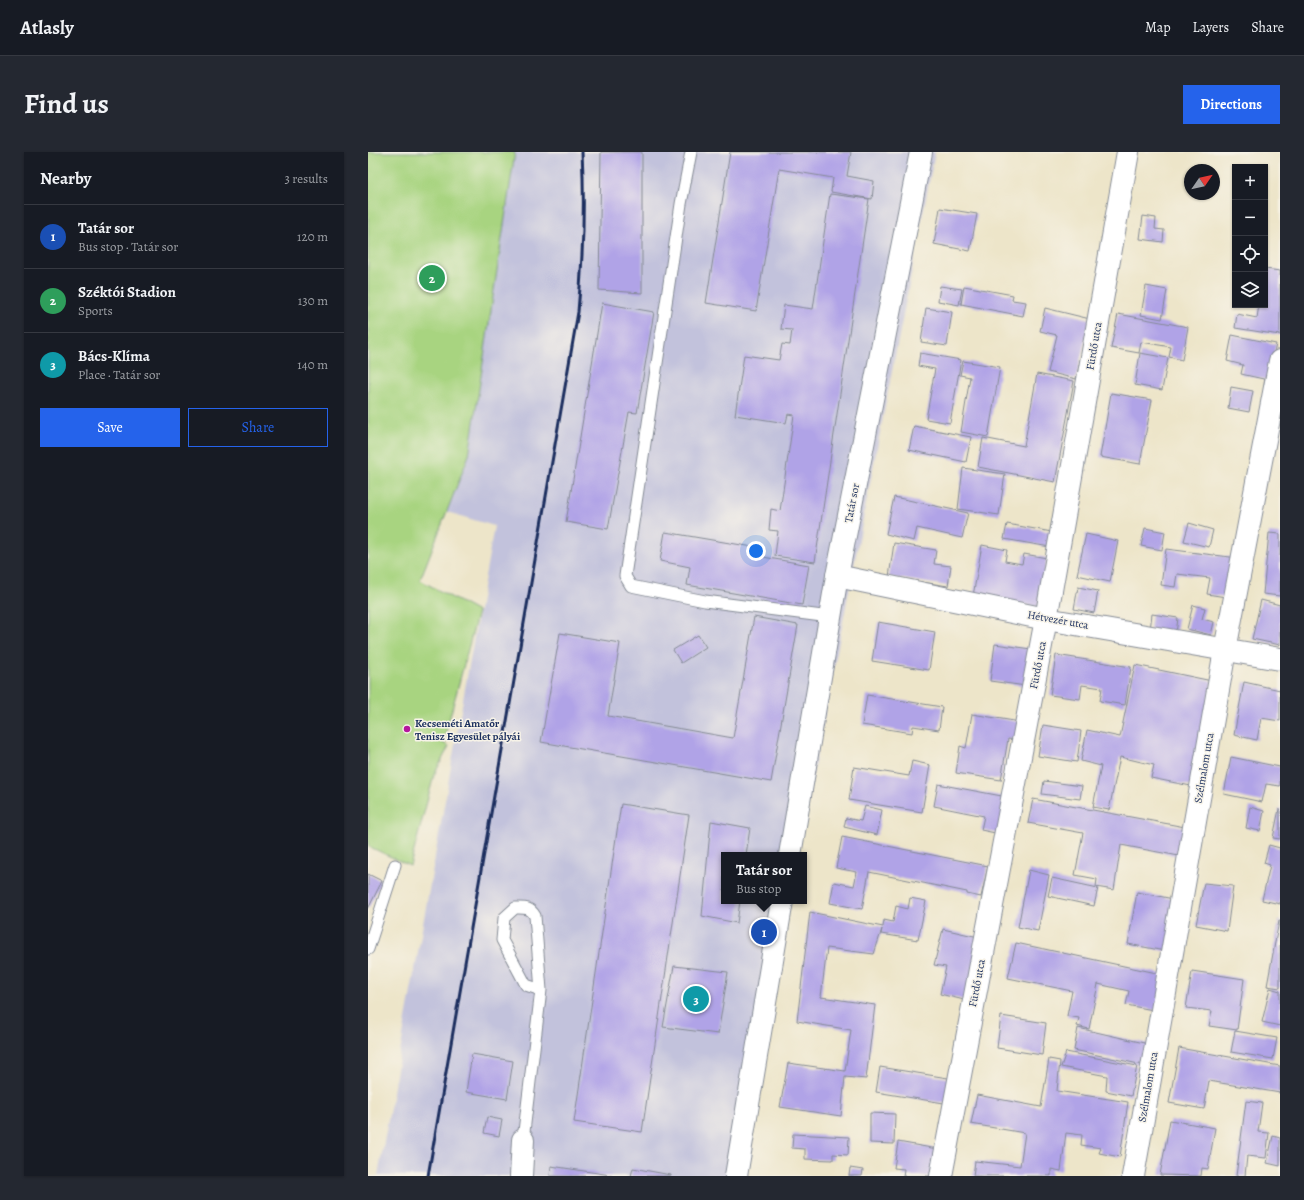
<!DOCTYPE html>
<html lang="en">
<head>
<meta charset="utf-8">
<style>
	body { margin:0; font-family:Alegreya,serif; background:#242831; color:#f1f3f6 }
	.controls { position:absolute; right:12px; top:12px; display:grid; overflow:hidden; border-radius:0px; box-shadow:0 1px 3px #0004 }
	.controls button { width:36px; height:36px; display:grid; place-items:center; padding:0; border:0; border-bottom:1px solid #363941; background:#171b24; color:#f1f3f6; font:20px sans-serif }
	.compass { position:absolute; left:816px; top:12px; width:36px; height:36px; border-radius:50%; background:#171b24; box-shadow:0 1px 3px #0004; rotate:56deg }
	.you { position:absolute; left:388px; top:399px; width:14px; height:14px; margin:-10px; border:3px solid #fff; border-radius:50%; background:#1a73e8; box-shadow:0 0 0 6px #1a73e833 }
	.badge { display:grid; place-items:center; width:26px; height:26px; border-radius:50%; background:#2563eb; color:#fff; font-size:13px; font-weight:700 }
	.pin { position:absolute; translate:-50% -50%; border:2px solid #fff; box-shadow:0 1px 4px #0006 }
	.popup { position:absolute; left:353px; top:700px; width:86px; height:52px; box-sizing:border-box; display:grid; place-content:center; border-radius:0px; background:#171b24; filter:drop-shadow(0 1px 3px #0005); font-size:13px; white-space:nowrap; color:#9ea1a6 }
	.popup b { font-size:15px; color:#f1f3f6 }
	.popup::after { content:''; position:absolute; left:50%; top:100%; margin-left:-8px; border:8px solid transparent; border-top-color:#171b24 }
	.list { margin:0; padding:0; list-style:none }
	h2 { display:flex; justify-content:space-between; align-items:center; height:52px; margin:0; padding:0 16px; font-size:17px }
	h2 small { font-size:13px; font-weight:400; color:#9ea1a6 }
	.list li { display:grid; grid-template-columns:26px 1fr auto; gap:12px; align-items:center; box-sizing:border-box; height:64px; padding:0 16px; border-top:1px solid #363941 }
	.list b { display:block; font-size:15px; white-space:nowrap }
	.list p { margin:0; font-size:13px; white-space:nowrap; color:#9ea1a6 }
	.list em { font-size:13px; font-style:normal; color:#9ea1a6 }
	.actions { display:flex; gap:8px; padding:12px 16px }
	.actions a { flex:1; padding:9px 0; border:1px solid #2563eb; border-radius:0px; text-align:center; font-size:14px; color:#2563eb }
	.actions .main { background:#2563eb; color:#fff }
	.icon { flex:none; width:22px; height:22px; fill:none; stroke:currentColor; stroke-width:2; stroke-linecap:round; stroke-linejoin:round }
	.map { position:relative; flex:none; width:912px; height:1024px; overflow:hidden; border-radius:0px }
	header { display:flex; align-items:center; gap:24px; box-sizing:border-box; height:56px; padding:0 20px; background:#171b24; border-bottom:1px solid #363941 }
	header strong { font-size:19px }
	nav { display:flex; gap:22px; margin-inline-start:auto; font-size:14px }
	.intro { display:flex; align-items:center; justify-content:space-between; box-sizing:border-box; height:96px; padding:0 24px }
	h1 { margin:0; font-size:28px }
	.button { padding:10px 18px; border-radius:0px; background:#2563eb; color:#fff; font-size:14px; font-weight:700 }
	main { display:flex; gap:24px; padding:0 24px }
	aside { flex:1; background:#171b24; border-radius:0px; box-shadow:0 1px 3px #0004 }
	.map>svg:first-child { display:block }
	.industrial { fill:#c2c2dc }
	.green { fill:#a8d480; stroke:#62826f }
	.building { fill:#b0a3e7 }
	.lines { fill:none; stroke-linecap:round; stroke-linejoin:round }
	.service-casing { stroke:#848a94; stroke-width:13 }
	.minor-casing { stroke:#848a94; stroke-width:24 }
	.service { stroke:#fff; stroke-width:11 }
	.minor { stroke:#fff; stroke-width:22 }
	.rail { stroke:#1b2f5e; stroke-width:3 }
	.poi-dot { fill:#b5179e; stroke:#f7f3e8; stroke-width:1.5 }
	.labels { text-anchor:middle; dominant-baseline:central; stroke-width:3; stroke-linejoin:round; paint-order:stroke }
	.street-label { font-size:11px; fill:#1b2f5e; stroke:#f7f3e8 }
	.poi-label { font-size:11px; font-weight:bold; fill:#1b2f5e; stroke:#f7f3e8; text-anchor:start }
</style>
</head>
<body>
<header>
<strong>Atlasly</strong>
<nav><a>Map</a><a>Layers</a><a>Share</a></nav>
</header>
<div class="intro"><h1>Find us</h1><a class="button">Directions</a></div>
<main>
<aside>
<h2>Nearby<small>3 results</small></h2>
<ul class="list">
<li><span class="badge" style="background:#1a4fb4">1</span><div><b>Tatár sor</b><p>Bus stop · Tatár sor</p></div><em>120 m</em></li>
<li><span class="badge" style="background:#2e9e5b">2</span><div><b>Széktói Stadion</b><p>Sports</p></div><em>130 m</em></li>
<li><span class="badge" style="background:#0f9aa8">3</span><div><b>Bács-Klíma</b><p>Place · Tatár sor</p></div><em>140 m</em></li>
</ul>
<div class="actions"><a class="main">Save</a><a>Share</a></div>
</aside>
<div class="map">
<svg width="912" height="1024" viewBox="0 0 912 1024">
	<rect width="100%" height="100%" fill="#f7f3e8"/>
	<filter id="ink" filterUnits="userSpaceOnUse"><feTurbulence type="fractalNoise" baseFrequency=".025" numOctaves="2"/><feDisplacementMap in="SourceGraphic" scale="8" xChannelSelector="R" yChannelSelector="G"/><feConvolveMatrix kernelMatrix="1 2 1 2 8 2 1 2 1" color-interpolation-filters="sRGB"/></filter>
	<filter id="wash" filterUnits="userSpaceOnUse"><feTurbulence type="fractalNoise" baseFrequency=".012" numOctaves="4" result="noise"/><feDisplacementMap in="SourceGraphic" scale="16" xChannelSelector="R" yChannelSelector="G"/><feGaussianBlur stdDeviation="0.9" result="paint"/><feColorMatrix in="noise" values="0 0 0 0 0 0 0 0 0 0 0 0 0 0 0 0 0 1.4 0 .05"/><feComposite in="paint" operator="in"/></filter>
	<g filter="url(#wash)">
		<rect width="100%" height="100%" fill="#ede5c9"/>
		<polygon class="industrial" points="147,0 567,0 429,703 356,703 356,749 420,749 366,1024 10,1024 126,374 79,360 101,303"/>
		<polygon class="green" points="0,0 147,0 101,303 52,428 110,460 75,591 81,594 66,623 42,714 0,694"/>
		<g id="blocks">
			<g class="building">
				<polygon points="233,0 274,0 274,141 231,138"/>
				<polygon points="362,0 483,0 479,24 506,29 504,47 463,40 465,26 411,17 388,159 338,151"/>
				<polygon points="462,42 501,47 447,410 407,404 410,379 401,378 403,357 412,359 426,263 420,262 418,271 367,263 376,203 411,208 414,192 422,193 424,178 413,177 416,153 445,157"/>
				<polygon points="572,56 609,62 602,99 566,92"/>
				<polygon points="775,64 788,66 787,77 796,78 795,90 772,87"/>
				<polygon points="897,117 912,119 912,183 867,176 869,162 889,166 891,153 897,153"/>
				<polygon points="572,134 594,137 591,153 570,149"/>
				<polygon points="596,134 645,143 644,148 658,150 655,164 593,152"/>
				<polygon points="778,134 799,138 794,167 773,163"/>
				<polygon points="234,151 286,160 269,261 261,260 240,377 198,370"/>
				<polygon points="558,156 584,160 579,194 553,190"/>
				<polygon points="677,156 722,167 708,227 680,220 689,183 672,179"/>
				<polygon points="750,162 820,175 814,208 801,205 803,195 773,190 771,201 743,196"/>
				<polygon points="864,183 908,192 900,228 873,222 875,213 859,209"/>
				<polygon points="552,201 593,208 582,271 558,267 567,217 550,214"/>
				<polygon points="772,201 800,206 794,238 767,233"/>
				<polygon points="595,209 632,215 620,285 593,280 602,225 592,223"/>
				<polygon points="669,222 706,229 687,330 610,315 615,286 656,294"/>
				<polygon points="863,235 885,239 881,260 860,256"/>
				<polygon points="743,241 784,248 772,312 732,305"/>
				<polygon points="546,274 603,285 598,310 541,298"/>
				<polygon points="595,316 637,322 631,363 590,357"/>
				<polygon points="526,345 600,361 594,386 549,376 546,389 518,382"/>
				<polygon points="821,371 845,378 841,395 816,389"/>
				<polygon points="639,372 684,380 682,395 636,387"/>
				<polygon points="777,376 797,380 794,398 773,394"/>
				<polygon points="297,380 397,397 395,405 441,413 434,453 319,433 322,415 292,409"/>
				<polygon points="901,381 912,382 912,444 895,442"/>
				<polygon points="718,382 750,389 742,430 709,423"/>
				<polygon points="526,391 568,398 566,412 583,414 580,434 521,425"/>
				<polygon points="614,393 639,398 637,409 654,412 656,402 679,406 670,455 605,444"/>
				<polygon points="798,397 870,406 864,446 839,442 842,426 809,422 807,435 793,433"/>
				<polygon points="710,435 730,439 726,461 706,457"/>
				<polygon points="893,448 912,453 912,493 884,487"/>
				<polygon points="825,453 837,456 834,467 846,470 843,483 819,477"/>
				<polygon points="784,462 810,466 808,482 782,478"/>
				<polygon points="386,465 430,473 403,630 173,590 192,481 252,491 240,564 365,586"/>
				<polygon points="510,470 567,480 561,518 504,509"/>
				<polygon points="330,483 338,495 313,511 305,498"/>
				<polygon points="627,492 663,497 658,534 622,529"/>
				<polygon points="688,503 763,515 757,553 732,549 734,536 714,533 712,547 682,543"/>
				<polygon points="767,513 844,529 823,634 783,626 786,613 752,605 741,658 725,655 733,614 713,609 719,578 752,585"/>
				<polygon points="876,530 912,538 912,569 893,566 889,588 866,583"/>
				<polygon points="499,543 574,555 571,578 545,574 544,581 494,573"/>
				<polygon points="604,562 652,570 648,588 640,587 633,628 588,621 592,594 598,596"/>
				<polygon points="675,573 713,579 709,610 670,604"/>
				<polygon points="863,605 912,615 912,634 898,632 894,650 856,642"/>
				<polygon points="544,609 562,613 554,660 481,648 486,615 541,624"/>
				<polygon points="676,629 714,634 712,647 674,642"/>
				<polygon points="570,632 639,645 632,682 613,678 616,664 566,654"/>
				<polygon points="665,647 817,675 811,704 753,693 746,738 728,735 729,727 707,723 715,681 660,671"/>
				<polygon points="253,652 321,663 274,980 206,970"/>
				<polygon points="497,654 514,658 509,683 476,675 478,666 493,669"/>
				<polygon points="882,655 896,659 892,679 878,676"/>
				<polygon points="911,657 912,657 912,687 905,686"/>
				<polygon points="343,669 382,676 378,703 356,703 356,749 372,749 369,771 334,764"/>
				<polygon points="474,685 620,714 613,745 599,742 599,740 501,720 494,757 462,751 466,730 486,734 489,720 468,716"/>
				<polygon points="901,693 912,696 912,752 894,748 902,713 896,711"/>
				<polygon points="661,718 681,723 670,779 650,775"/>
				<polygon points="0,722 14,729 0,757"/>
				<polygon points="684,726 730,736 726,754 680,744"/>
				<polygon points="836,731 865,734 859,779 828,773"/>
				<polygon points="769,740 811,748 802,800 760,792"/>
				<polygon points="542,746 558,749 550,788 513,782 514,777 506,802 459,796 453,845 507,853 498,927 477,925 473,964 412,955 420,911 477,919 483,878 429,869 442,760 515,775 516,768 525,770 528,754 540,757"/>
				<polygon points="911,769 912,769 912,836 899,834"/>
				<polygon points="575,777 615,786 600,849 572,842 578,815 566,813"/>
				<polygon points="648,791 798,823 791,859 758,853 761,839 730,832 721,877 709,874 711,866 699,864 704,839 640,826"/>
				<polygon points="306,814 360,820 350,882 295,875"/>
				<polygon points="824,819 876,827 869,878 841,874 844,859 818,856"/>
				<polygon points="902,836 912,839 912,874 894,870"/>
				<polygon points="633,864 678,871 674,903 629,896"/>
				<polygon points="710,876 785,893 780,914 706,898"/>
				<polygon points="867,879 909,886 905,907 863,900"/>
				<polygon points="811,896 912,914 912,941 841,929 836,957 801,951"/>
				<polygon points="698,900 769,914 763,944 738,939 739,924 693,915"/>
				<polygon points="104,902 145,909 139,947 98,940"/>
				<polygon points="681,907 692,909 689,939 760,950 752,1005 731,1001 733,996 713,993 714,983 698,981 693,1019 683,1017 683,1024 605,1024 607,1009 652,1014 657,981 603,972 609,943 673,955"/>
				<polygon points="512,915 586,927 582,952 508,940"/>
				<polygon points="878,949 894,951 890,980 901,981 898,1006 879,1004 877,1024 868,1024"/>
				<polygon points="502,961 527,962 526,992 502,991"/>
				<polygon points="119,965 134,968 131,984 116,981"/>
				<polygon points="802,968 847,976 840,1017 834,1016 833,1024 792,1023"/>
				<polygon points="425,982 481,985 480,1003 465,1002 465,1008 437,1007 437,997 424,996"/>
				<polygon points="905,984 912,986 912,1014 899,1011"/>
				<polygon points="530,990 575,998 570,1024 535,1024 536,1017 526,1016"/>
				<polygon points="183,1014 243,1023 243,1024 182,1024"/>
				<polygon points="265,1016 303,1023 303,1024 263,1024"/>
				<polygon points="482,1016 495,1018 494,1024 481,1024"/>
			</g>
		</g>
	</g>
	<g filter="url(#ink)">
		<use href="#blocks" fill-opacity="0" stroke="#848a94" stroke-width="1"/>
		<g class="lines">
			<g class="service-casing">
				<g id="service">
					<polyline points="323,0 313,52 257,424 263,434 337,449 462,465"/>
					<polyline points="0,797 27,713"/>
					<path d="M155,988L173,838L167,764C162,755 157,756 147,756L136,766L134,788L158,833L173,838"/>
				</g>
			</g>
			<g class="minor-casing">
				<g id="minor">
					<polyline points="469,424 678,467 912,507"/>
					<polyline points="422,703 469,424 553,0"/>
					<polyline points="153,1024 155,988"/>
					<polyline points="368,1024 414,749"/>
					<polyline points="573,1024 678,467 760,0"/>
					<polyline points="765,1024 857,498 912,209"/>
				</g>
			</g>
			<use href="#service" class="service"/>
			<use href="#minor" class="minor"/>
			<path class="rail" d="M60,1024L210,160C215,106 217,54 214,0"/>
		</g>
	</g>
	<circle class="poi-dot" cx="39" cy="577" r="4"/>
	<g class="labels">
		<g class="street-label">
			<text transform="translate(726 194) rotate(-80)">Fürdő utca</text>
			<text transform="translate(484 351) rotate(-79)">Tatár sor</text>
			<text transform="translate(690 468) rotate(10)">Hétvezér utca</text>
			<text transform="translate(670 513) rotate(-79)">Fürdő utca</text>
			<text transform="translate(836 616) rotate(-80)">Szélmalom utca</text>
			<text transform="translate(609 831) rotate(-79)">Fürdő utca</text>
			<text transform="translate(780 935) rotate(-80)">Szélmalom utca</text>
		</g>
		<g class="poi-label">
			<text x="47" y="571">Kecseméti Amatőr<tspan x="47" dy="13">Tenisz Egyesület pályái</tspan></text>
		</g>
	</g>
</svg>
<div class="controls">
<button>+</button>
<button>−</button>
<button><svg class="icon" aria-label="locate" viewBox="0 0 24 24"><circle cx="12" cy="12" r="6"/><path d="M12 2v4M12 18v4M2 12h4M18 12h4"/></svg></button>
<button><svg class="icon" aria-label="layers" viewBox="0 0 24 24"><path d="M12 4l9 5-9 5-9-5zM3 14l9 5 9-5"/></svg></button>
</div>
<svg class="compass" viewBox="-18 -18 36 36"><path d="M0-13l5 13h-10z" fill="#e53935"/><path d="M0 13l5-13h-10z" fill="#9ea1a6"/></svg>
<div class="you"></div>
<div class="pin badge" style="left:396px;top:780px;background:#1a4fb4">1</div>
<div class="popup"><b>Tatár sor</b>Bus stop</div>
<div class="pin badge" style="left:64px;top:126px;background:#2e9e5b">2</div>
<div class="pin badge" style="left:328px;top:847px;background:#0f9aa8">3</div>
</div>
</main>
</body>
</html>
